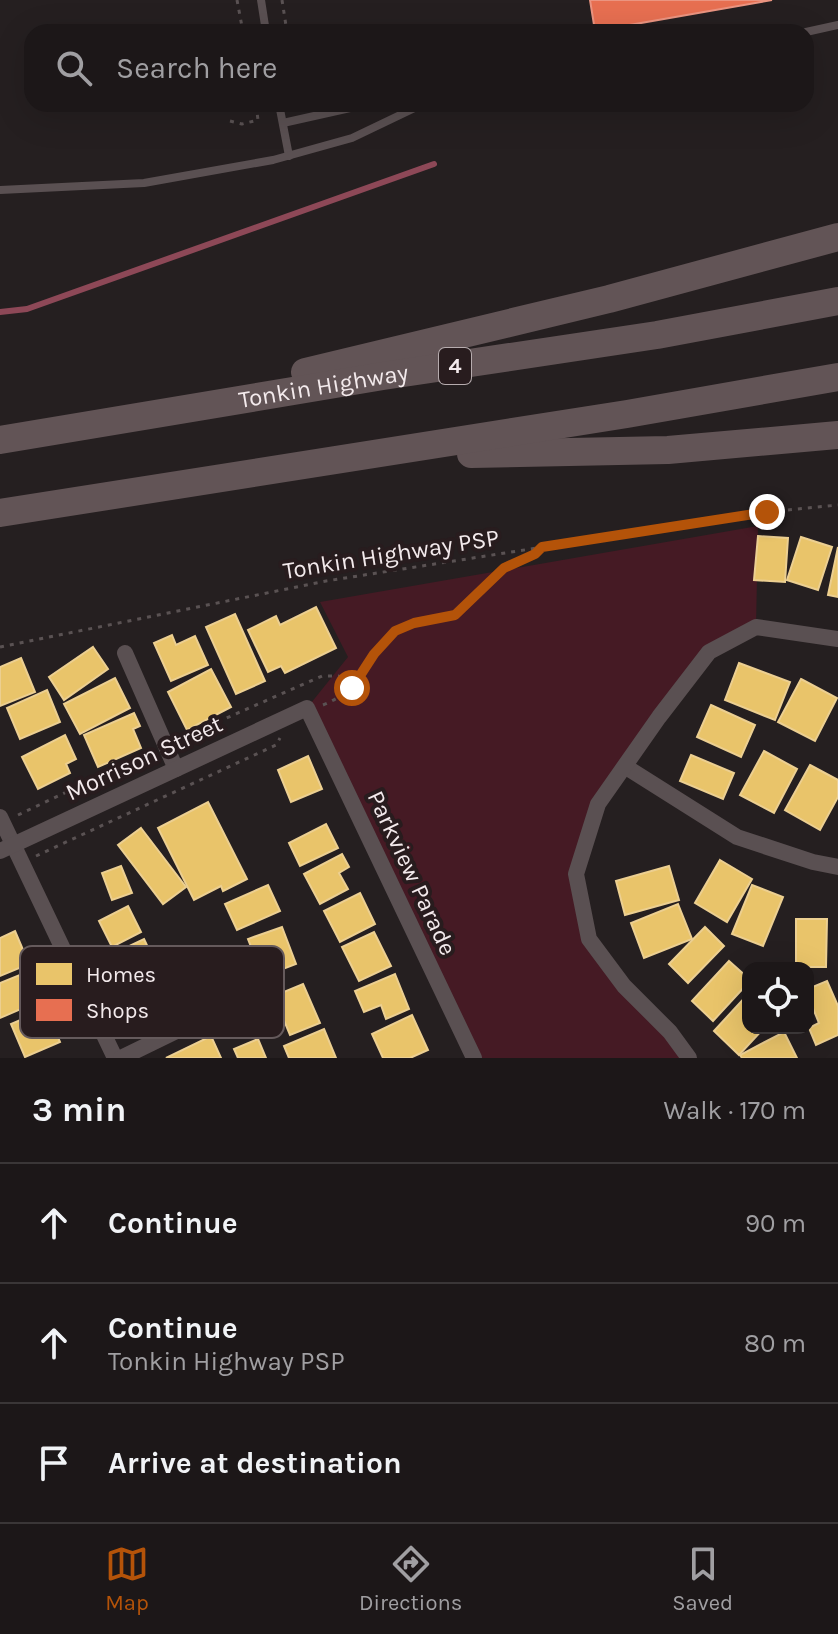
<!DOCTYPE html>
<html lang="en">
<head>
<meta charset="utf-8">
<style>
	body { margin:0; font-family:Karla,sans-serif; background:#252021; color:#f1f3f6 }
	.controls { position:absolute; right:24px; bottom:24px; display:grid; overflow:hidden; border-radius:16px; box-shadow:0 8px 32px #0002 }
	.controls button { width:72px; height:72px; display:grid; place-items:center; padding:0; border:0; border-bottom:2px solid #3a3637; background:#1c1718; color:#f1f3f6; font:40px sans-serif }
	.stop { position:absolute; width:24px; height:24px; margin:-18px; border:6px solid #b45309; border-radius:50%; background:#fff }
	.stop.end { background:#b45309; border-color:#fff; box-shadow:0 2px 8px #0008 }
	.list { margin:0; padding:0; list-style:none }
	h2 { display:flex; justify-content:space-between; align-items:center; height:104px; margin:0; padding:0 32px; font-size:34px }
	h2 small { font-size:26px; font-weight:400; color:#a09fa2 }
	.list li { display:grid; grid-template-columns:52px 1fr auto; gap:24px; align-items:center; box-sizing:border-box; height:120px; padding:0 32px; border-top:2px solid #3a3637 }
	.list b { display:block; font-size:30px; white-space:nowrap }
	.list p { margin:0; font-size:26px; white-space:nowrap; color:#a09fa2 }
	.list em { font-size:26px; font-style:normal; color:#a09fa2 }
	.icon { flex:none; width:44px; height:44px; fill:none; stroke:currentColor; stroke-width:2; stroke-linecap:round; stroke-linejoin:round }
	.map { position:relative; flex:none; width:838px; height:1058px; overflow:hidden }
	.search { position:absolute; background:#1c1718; box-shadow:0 8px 32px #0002; left:24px; right:24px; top:24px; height:88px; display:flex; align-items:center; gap:20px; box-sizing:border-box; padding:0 28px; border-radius:24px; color:#a09fa2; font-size:30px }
	.sheet { height:464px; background:#1c1718 }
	nav { display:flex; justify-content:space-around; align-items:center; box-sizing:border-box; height:112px; border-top:2px solid #3a3637; background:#1c1718; font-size:22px; color:#a09fa2 }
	nav a { display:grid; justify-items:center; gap:4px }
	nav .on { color:#b45309 }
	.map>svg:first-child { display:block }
	.green { fill:#451a24 }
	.homes { fill:#e9c46a; stroke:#eccf91; stroke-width:2 }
	.shops { fill:#e76f51; stroke:#eb9480; stroke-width:2 }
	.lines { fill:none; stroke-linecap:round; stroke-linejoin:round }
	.stream { stroke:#8d4857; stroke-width:6 }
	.path { stroke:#5a5253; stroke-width:3; stroke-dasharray:4 6; stroke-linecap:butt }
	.lane { stroke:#5a5052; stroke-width:8 }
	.street { stroke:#5a5052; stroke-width:16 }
	.highway { stroke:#625456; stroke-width:28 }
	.route { stroke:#b45309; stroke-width:10 }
	.labels { text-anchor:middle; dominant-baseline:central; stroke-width:8; stroke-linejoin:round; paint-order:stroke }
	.shield { fill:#281c1e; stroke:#b6acae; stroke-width:2 }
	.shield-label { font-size:22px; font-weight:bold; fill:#f3eaec }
	.street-label { font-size:24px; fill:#f3eaec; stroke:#281c1e }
	.key { fill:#281c1e; stroke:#655a5c; stroke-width:2 }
	.key-label { font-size:22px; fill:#f3eaec }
</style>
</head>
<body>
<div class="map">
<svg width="838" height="1058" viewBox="0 0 838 1058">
	<rect width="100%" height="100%" fill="#251f20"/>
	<polygon class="green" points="758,526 756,627 709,652 598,804 576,874 589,939 689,1058 474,1058 307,708 348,657 320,602"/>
	<g class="homes">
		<polygon points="758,536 788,538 785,582 754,580"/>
		<polygon points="801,537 832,547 818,590 787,580"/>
		<polygon points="838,547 838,597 828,595"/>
		<polygon points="316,607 336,648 285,673 281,666 268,672 248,630 276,616 280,625"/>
		<polygon points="235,614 265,681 236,694 206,627"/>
		<polygon points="172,635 176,645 195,636 208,665 171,681 154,643"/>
		<polygon points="93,647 108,669 64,700 49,677"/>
		<polygon points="21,658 35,692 0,706 0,667"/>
		<polygon points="739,663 790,682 775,720 725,700"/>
		<polygon points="211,669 231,707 187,730 168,692"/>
		<polygon points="115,678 130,708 80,734 64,704"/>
		<polygon points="801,679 837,698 815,741 778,722"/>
		<polygon points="47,690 60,722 20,739 7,708"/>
		<polygon points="711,705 755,725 741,757 697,737"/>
		<polygon points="134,713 140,726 133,729 141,748 98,767 84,735"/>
		<polygon points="65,735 76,759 66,764 70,773 38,789 22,757"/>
		<polygon points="764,751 797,769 774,813 740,795"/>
		<polygon points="691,755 734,773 723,799 680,781"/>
		<polygon points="308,756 322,789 291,802 278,770"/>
		<polygon points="810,765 838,780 838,797 820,830 785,810"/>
		<polygon points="208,802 247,879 223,891 221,886 194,900 158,828"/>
		<polygon points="326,824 338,848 300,866 289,843"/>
		<polygon points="141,828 186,887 163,904 118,845"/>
		<polygon points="342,854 349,867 339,873 348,889 320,904 304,874"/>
		<polygon points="720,860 752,879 727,922 695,903"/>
		<polygon points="121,866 132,893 112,900 102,873"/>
		<polygon points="669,866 679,900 625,915 616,881"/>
		<polygon points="268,885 280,911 237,930 225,904"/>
		<polygon points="752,885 783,897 763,946 732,934"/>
		<polygon points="360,893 375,924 340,942 324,911"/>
		<polygon points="678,904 692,939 644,958 631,923"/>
		<polygon points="128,906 141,932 112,947 99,921"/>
		<polygon points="796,919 827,919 826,967 796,967"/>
		<polygon points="282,927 296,964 254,980 247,960 255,957 248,939"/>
		<polygon points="705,927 724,946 688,983 669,964"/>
		<polygon points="15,931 29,964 0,976 0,938"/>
		<polygon points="374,932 391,966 359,981 342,947"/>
		<polygon points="144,939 159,971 131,984 122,965 114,969 108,956"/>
		<polygon points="729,961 748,978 748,983 713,1021 692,1001"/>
		<polygon points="32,970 44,999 0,1018 0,983"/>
		<polygon points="395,974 409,1009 386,1019 381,1005 364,1012 355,991"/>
		<polygon points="827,981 838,1006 838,1035 816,1045 809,1028 819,1023 808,996 808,989"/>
		<polygon points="303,984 320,1023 290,1035 274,996"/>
		<polygon points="748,994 748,1028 764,1028 739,1055 714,1031"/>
		<polygon points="46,1009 60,1042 25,1057 11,1024"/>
		<polygon points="412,1015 428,1050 410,1058 383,1058 372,1034"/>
		<polygon points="324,1029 336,1058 289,1058 284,1046"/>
		<polygon points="784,1032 797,1058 742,1058 740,1055"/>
		<polygon points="211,1036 221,1058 166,1058"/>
		<polygon points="258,1039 266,1058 238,1058 234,1049"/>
	</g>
	<polygon class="shops" points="590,0 772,0 595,31"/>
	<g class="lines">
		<polyline class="stream" points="0,312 27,309 434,164"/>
		<g class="path">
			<polyline points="237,0 243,32"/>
			<polyline points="282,0 287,32"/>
			<polyline points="230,121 242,124 258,120 256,104"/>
			<polyline points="0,647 326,581 767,512 838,505"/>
			<path d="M323,705C367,687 361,660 390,635C409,619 434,626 455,615C472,606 486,580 504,568C517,560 530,558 542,547"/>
			<polyline points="181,738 322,676 338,676 356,682"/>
			<polyline points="18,815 149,753"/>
			<polyline points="36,856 276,745 280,738"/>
		</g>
		<g class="lane">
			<polyline points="261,0 266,32"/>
			<polyline points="806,32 838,25"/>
			<polyline points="279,104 289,156"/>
			<polyline points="283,123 368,104"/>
			<polyline points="0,190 144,183 273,160 352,138 423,104"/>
		</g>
		<g class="street">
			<polyline points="125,653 176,769"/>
			<polyline points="626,767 737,837 813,862 838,867"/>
			<polyline points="0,817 115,1058"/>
			<polyline points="0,851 307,708 474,1058"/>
			<polyline points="121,1058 240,1000"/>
			<polyline points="689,1058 670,1032 624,986 589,939 576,874 598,804 659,717 709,652 756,627 838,639"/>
		</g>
		<g class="highway">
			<polyline points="305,372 609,299 838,237"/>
			<path id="s1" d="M0,440L383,376L657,335L838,301"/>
			<polyline points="471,454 668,450 838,435"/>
			<polyline points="0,513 627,414 838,377"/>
		</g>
	</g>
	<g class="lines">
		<polyline class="route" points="352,688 374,654 395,631 414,623 455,615 504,568 535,554 542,547 767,512"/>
	</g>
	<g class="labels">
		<rect class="shield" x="439" y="348" width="32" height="36" rx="6"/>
		<g class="shield-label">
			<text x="455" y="366">4</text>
		</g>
		<g class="street-label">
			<text stroke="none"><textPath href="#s1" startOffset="328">Tonkin Highway</textPath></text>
			<text transform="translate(391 554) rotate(-9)">Tonkin Highway PSP</text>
			<text transform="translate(144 758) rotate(-25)">Morrison Street</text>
			<text transform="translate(412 873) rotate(65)">Parkview Parade</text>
		</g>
	</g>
	<rect x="20" y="946" width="264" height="92" rx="12" class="key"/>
	<rect x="36" y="963" width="36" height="22" fill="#e9c46a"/>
	<rect x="36" y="999" width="36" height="22" fill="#e76f51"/>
	<g class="key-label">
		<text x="86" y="982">Homes</text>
		<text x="86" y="1018">Shops</text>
	</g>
</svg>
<div class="controls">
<button><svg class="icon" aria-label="locate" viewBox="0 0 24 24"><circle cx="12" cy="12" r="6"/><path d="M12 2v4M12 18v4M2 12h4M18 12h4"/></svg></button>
</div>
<div class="stop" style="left:352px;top:688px"></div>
<div class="stop end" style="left:767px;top:512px"></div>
<div class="search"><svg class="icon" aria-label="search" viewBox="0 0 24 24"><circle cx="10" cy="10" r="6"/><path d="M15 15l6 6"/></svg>Search here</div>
</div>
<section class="sheet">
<h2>3 min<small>Walk · 170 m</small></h2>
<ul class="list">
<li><svg class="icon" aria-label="ahead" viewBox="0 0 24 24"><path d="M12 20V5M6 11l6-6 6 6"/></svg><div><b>Continue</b></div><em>90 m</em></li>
<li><svg class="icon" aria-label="ahead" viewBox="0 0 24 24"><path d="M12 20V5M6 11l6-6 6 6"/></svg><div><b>Continue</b><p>Tonkin Highway PSP</p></div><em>80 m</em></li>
<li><svg class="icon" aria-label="arrive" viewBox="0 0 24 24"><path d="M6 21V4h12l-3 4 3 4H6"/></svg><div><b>Arrive at destination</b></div></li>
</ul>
</section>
<nav>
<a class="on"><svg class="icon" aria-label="map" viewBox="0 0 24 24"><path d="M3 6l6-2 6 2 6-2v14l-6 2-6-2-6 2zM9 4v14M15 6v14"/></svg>Map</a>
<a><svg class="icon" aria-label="directions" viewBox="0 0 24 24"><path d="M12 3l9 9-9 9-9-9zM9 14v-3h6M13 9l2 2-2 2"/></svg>Directions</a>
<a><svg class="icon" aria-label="saved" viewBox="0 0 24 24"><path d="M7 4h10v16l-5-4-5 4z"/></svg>Saved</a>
</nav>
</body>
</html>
